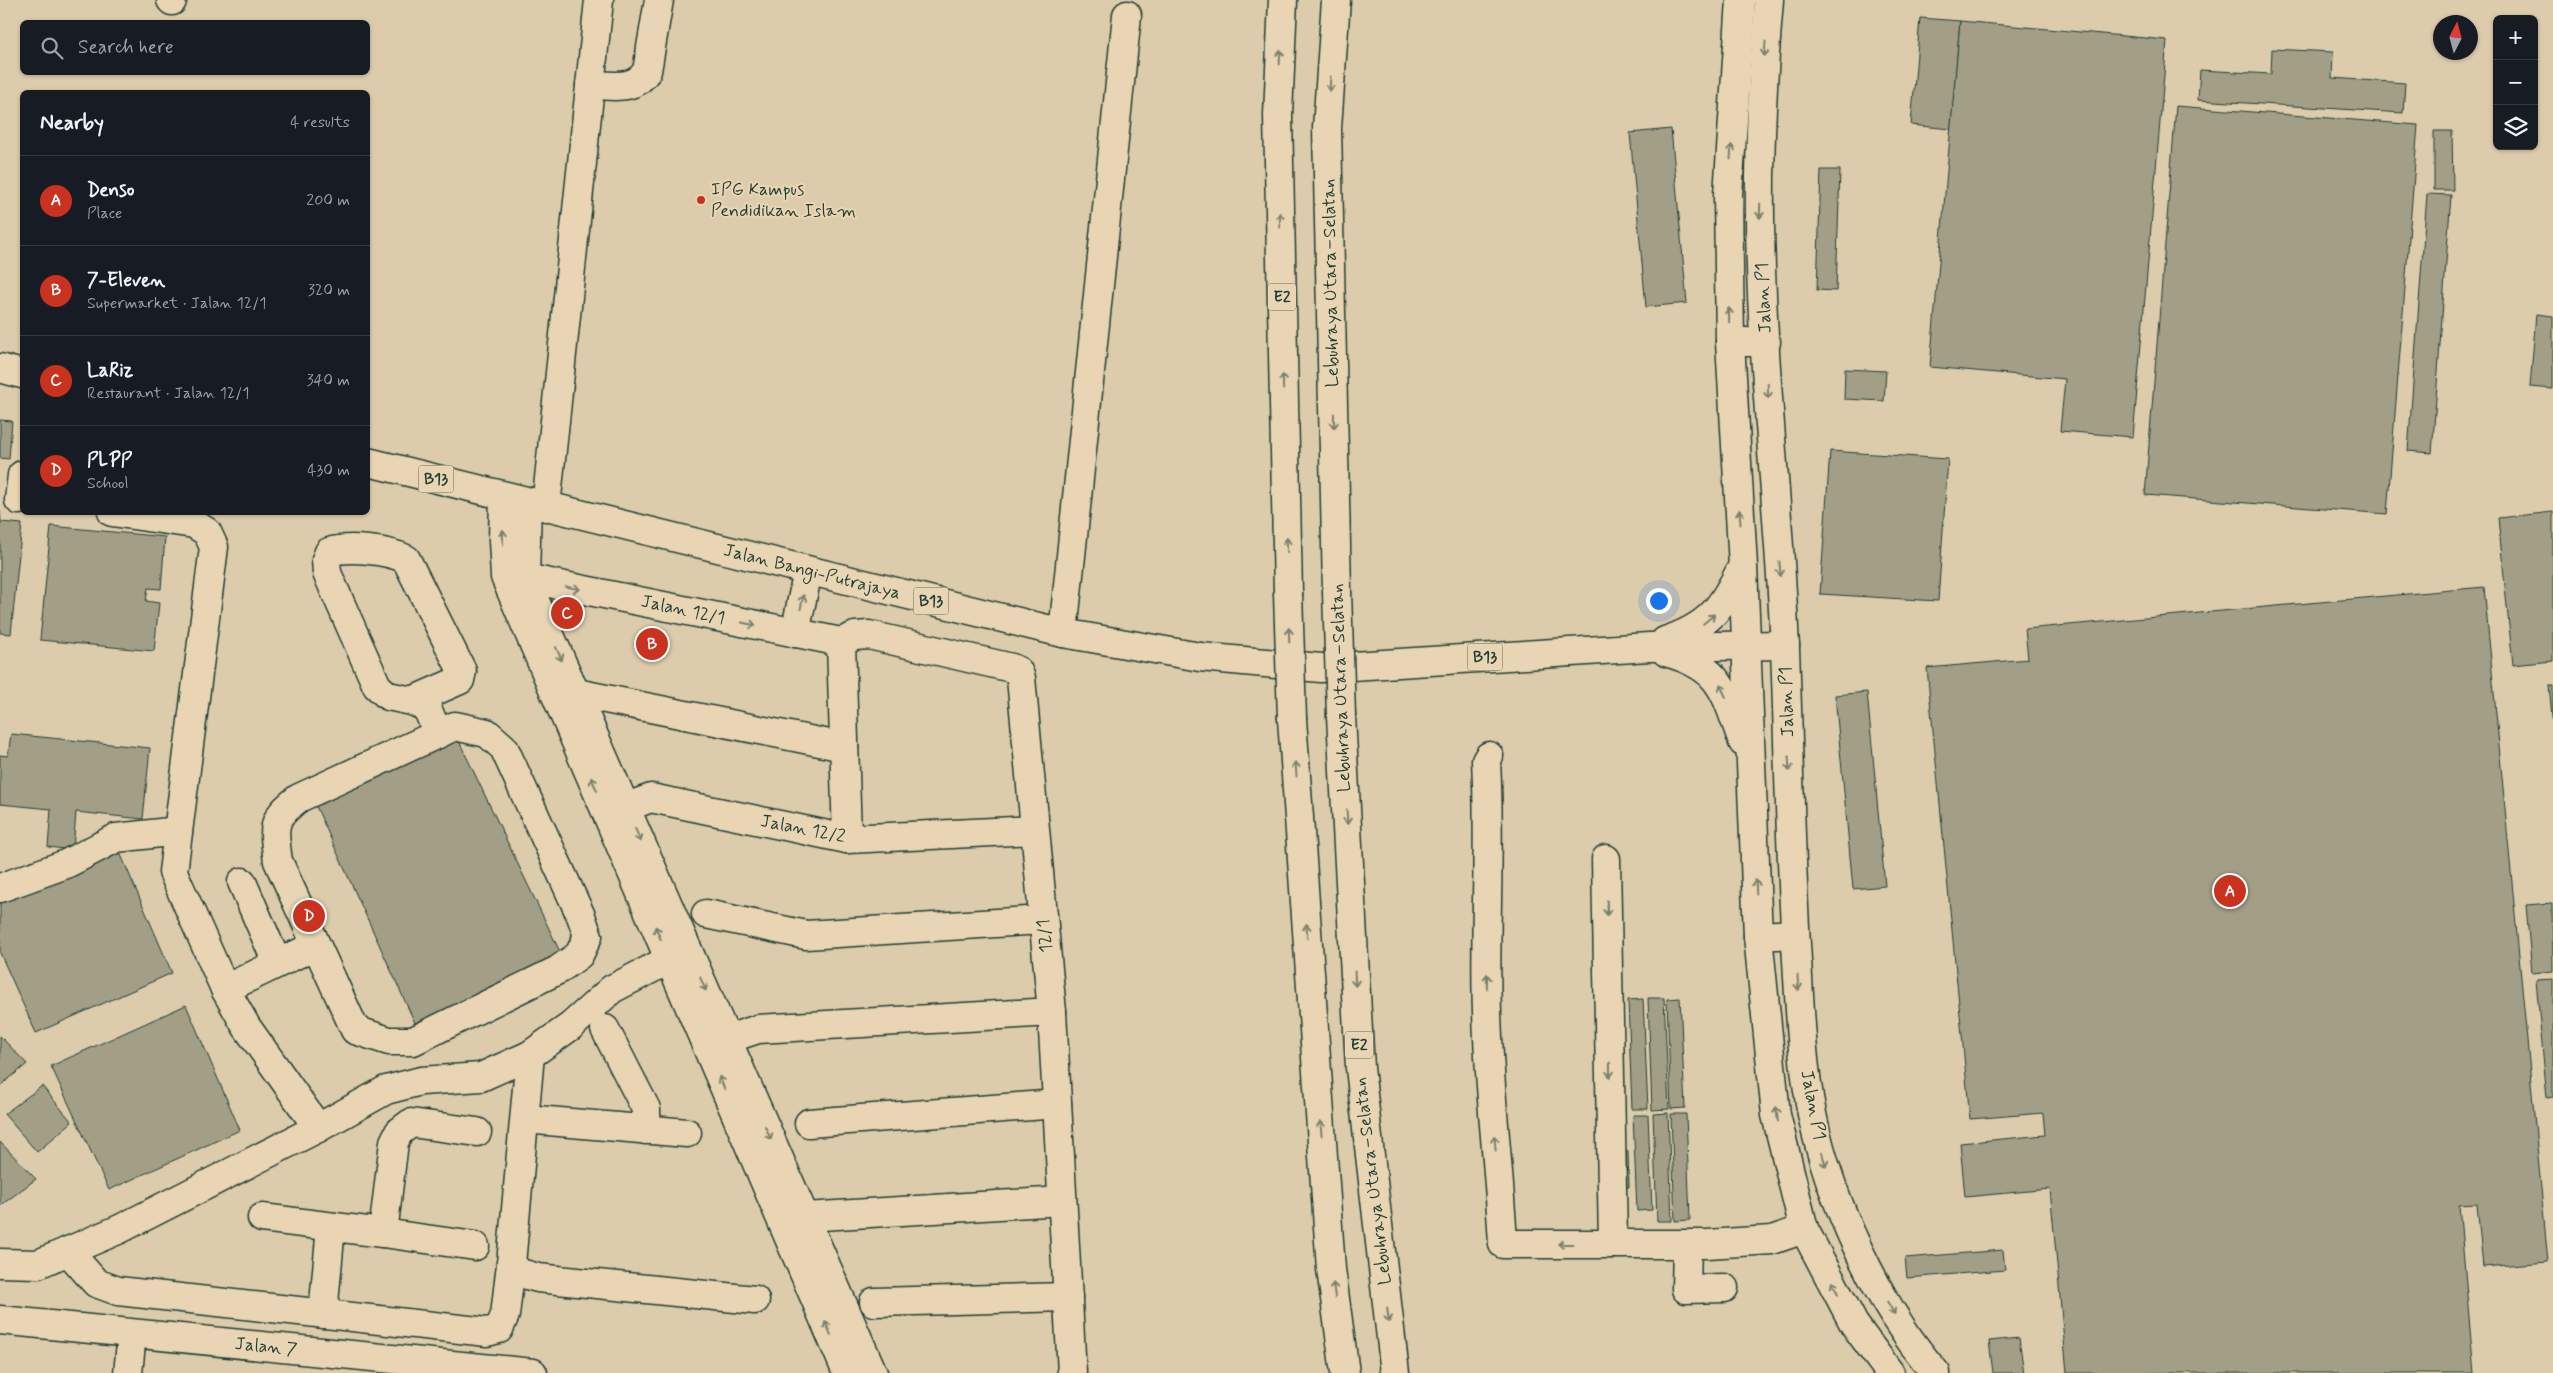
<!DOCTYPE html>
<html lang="en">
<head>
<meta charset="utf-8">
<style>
	body { margin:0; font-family:Mynerve,sans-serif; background:#242831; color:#f1f3f6 }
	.controls { position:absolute; right:15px; top:15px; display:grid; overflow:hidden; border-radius:8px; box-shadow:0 1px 4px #0004 }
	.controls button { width:45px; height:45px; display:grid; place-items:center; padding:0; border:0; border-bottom:1px solid #363941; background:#171b24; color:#f1f3f6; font:25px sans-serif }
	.compass { position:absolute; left:2433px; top:15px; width:45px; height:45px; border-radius:50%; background:#171b24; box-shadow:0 1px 4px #0004; rotate:6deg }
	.you { position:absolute; left:1658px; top:600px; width:18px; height:18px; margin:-12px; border:4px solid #fff; border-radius:50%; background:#1a73e8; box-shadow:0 0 0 8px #1a73e833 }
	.badge { display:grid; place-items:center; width:32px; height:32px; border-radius:50%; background:#c8321e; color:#fff; font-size:16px; font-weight:700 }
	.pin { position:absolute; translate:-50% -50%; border:2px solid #fff; box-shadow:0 1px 5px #0006 }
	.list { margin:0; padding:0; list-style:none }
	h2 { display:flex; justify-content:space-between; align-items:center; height:65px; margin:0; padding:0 20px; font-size:21px }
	h2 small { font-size:16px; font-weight:400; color:#9ea1a6 }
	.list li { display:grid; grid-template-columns:32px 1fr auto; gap:15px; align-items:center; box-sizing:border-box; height:90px; padding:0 20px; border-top:1px solid #363941 }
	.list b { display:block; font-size:19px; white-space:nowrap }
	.list p { margin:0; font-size:16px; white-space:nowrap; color:#9ea1a6 }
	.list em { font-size:16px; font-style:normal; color:#9ea1a6 }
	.icon { flex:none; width:28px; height:28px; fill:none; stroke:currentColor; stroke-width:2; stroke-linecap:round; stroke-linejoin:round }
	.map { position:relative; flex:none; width:2553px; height:1373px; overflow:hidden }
	.search { position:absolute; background:#171b24; box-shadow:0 1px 4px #0004; left:20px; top:20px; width:350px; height:55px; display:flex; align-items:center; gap:12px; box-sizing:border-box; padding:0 18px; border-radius:8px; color:#9ea1a6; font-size:19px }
	.panel { position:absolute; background:#171b24; box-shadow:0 1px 4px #0004; left:20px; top:90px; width:350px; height:425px; border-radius:8px }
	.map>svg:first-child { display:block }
	.building { fill:#a39f87; stroke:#1f3d34 }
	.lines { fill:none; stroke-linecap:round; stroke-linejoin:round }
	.minor-casing { stroke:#1f3d34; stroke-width:31 }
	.major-casing { stroke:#1f3d34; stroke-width:31 }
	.highway-casing { stroke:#1f3d34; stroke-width:31 }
	.minor { stroke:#e9d5b3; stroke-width:28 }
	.major { stroke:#e9d5b3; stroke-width:28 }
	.highway { stroke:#e9d5b3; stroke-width:28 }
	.highway-bridge-casing { stroke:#1f3d34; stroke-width:31; stroke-linecap:butt }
	.highway-bridge { stroke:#e9d5b3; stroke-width:28 }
	.oneway { stroke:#7a816d }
	.poi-dot { fill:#c8321e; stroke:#e9d5b3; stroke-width:2 }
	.labels { text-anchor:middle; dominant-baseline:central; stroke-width:4; stroke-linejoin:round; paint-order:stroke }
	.shield { fill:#e9d5b3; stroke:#5c6b5a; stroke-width:1 }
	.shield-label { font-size:16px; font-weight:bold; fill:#1f3d34 }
	.poi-label { font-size:18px; fill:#1f3d34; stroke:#e9d5b3; text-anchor:start }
	.street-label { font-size:18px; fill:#1f3d34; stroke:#e9d5b3 }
</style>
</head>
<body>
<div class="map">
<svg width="2553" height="1373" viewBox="0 0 2553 1373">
	<rect width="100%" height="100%" fill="#ddccac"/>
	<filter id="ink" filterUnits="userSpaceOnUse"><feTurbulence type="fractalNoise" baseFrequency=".02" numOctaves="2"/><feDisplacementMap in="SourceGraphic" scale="10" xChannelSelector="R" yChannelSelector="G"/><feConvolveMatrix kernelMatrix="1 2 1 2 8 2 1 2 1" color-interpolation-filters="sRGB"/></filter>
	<g filter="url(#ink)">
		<g class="building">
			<polygon points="1920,18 1960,21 1951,129 1911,125"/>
			<polygon points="1960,21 2167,40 2133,437 2060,431 2065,379 1930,367"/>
			<polygon points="2272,49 2333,52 2332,78 2405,83 2403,113 2198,100 2200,70 2271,74"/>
			<polygon points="2176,106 2418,125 2387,514 2145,495"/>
			<polygon points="1671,129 1687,303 1646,307 1630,133"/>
			<polygon points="2434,131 2452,131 2453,190 2434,190"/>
			<polygon points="1821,170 1840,170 1836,291 1817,290"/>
			<polygon points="2427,194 2451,195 2432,453 2408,451"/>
			<polygon points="2536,314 2553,316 2553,389 2530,387"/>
			<polygon points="1845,369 1886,371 1884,401 1844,399"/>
			<polygon points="0,420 12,421 9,459 0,458"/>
			<polygon points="1830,451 1948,459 1938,601 1820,594"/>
			<polygon points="0,510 1,522 22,524 11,634 0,633"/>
			<polygon points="2553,512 2553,661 2513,665 2498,518"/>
			<polygon points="51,526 165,537 161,589 148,588 146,601 159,603 154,651 40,640"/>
			<polygon points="2484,587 2548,1262 2483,1267 2477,1204 2459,1205 2474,1373 2067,1373 2050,1189 1965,1197 1960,1143 2045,1135 2043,1113 1970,1119 1927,668 2028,659 2025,629"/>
			<polygon points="2549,686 2553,686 2553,726"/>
			<polygon points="1867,692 1885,886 1853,889 1835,695"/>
			<polygon points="11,734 150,748 143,819 76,812 73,850 48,847 51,809 0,804 0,755 8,756"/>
			<polygon points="457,737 563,958 415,1023 314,802"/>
			<polygon points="118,848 172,973 36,1033 0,953 0,900"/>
			<polygon points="2552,903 2553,971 2532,973 2526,905"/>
			<polygon points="2553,979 2553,1097 2547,1098 2536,980"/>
			<polygon points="1648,998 1664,998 1669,1109 1652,1110"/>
			<polygon points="1680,998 1685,1108 1671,1109 1667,999"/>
			<polygon points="1643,999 1648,1109 1632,1109 1628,1000"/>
			<polygon points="186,1005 240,1130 109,1190 51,1066"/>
			<polygon points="0,1036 27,1064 0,1086"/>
			<polygon points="42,1086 72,1122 37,1152 4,1114"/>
			<polygon points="1668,1113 1672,1221 1657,1221 1653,1114"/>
			<polygon points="1671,1114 1686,1114 1690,1220 1675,1221"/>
			<polygon points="1633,1115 1648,1115 1652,1210 1637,1211"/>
			<polygon points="0,1142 36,1179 0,1206"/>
			<polygon points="1620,1151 1628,1151 1629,1187 1621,1187"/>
			<polygon points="2003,1250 2005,1270 1907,1278 1905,1258"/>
			<polygon points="2019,1338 2024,1373 1993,1373 1989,1341"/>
		</g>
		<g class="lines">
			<g class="minor-casing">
				<g id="minor">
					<polyline points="171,0 172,1"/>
					<path d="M590,85C612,85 633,92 647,71L659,0"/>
					<polyline points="1730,342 1766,342"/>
					<polyline points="504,497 503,540 505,577 847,1373"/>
					<polyline points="19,500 22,475"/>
					<polyline points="527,503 525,578 873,1373"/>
					<polyline points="546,507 599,0"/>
					<polyline points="112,512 194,524 207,532 214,547 173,872 225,989 246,1026 318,1128"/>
					<polyline points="525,578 841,642"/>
					<polyline points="795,633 808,571"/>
					<polyline points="1063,633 1127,15"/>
					<polyline points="841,642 855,636 869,635 1012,668 1018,671 1021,678 1052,1012 1072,1373"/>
					<polyline points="841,642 847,839"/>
					<polyline points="576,693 844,747"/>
					<path d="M412,701L460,680L462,671L406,559C387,550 349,546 329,552L326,560L327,573L377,686L388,696L412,701L427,708L438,734"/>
					<path d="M455,726L487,733L504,748L581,916L588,936L579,955L558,970L413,1041H389L355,1030L278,861C273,827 271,819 299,798Z"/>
					<path d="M1489,756L1486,761C1491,845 1484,929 1487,1012C1489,1090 1499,1167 1503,1244H1707L1772,1240L1804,1229"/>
					<polyline points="608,814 651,798 847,839 1034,830"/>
					<polyline points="1606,859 1613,1244"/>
					<polyline points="242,882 277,963"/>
					<polyline points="0,888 66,864 116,838 178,831"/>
					<polyline points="706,914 806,935 1043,920"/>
					<polyline points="1758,936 1795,934"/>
					<polyline points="225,989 316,945"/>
					<polyline points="605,1029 646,1109 646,1130"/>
					<polyline points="709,1045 758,1029 1052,1012"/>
					<polyline points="530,1055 511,1264 520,1273 538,1278 755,1300"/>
					<polyline points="525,1119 687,1133"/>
					<polyline points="809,1123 1057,1104"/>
					<polyline points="805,1217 1062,1201"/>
					<polyline points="262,1218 383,1233"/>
					<polyline points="1687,1245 1686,1289 1724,1288"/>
					<polyline points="475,1246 383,1233 394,1142 399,1132 411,1123 477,1132"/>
					<polyline points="68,1251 96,1283 118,1291 487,1332 499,1329 505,1315 511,1264"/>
					<polyline points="0,1263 38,1264 120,1229 318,1128 386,1090 421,1081 481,1077 530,1055 571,1026 612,989 686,951"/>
					<polyline points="874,1302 1068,1297"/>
					<polyline points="323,1314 331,1227"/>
					<polyline points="0,1320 533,1373"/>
					<polyline points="128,1373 132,1334"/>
				</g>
			</g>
			<g class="major-casing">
				<g id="major">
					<polyline points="1741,0 1728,195 1730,342 1743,566 1758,936 1776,1115 1804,1229 1854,1324 1890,1373"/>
					<path d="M1769,0C1763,73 1759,146 1760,219C1761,362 1779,505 1785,649C1789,752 1790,856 1797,960C1800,1011 1802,1063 1812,1114C1829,1199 1879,1308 1936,1373"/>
					<polyline points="0,368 22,374"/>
					<polyline points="368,462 1063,633 1200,657 1321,668 1649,647 1785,645"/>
					<path d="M1665,641C1710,626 1722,608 1742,567"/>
					<path d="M1666,652C1723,668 1724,691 1743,742"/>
				</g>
			</g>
			<g class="highway-casing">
				<g id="highway">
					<polyline points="1283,0 1278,115 1288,593"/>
					<polyline points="1336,0 1327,128 1337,591"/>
					<polyline points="1341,716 1360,1068 1395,1373"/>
					<polyline points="1292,719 1331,1269 1345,1373"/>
				</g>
			</g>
			<use href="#minor" class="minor"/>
			<use href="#major" class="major"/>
			<use href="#highway" class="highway"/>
			<g class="highway-bridge-casing">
				<g id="highway-bridge">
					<polyline points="1337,591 1341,716"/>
					<polyline points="1288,593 1292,719"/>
				</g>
			</g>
			<use href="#highway-bridge" class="highway-bridge"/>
		</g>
		<defs><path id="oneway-shaft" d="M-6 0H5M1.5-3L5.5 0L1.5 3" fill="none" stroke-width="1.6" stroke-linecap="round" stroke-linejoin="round" transform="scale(1.25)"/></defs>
		<g class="oneway">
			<use href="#oneway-shaft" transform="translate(1765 49) rotate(94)"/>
			<use href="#oneway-shaft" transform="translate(1280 57) rotate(-87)"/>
			<use href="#oneway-shaft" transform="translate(1330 84) rotate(94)"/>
			<use href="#oneway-shaft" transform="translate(1731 152) rotate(-86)"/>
			<use href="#oneway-shaft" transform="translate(1760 211) rotate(91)"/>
			<use href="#oneway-shaft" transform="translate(1280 220) rotate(-91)"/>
			<use href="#oneway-shaft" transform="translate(1729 315) rotate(-91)"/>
			<use href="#oneway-shaft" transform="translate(1283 382) rotate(-91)"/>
			<use href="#oneway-shaft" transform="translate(1768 391) rotate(88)"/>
			<use href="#oneway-shaft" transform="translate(1334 421) rotate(89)"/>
			<use href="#oneway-shaft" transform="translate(1740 517) rotate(-94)"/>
			<use href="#oneway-shaft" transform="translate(503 537) rotate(-90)"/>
			<use href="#oneway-shaft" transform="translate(1287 545) rotate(-91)"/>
			<use href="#oneway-shaft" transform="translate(1780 569) rotate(86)"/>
			<use href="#oneway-shaft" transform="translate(573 588) rotate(12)"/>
			<use href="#oneway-shaft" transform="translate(802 602) rotate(-78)"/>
			<use href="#oneway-shaft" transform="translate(1709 619) rotate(-40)"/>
			<use href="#oneway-shaft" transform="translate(749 624) rotate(12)"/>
			<use href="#oneway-shaft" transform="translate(1289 635) rotate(-92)"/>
			<use href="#oneway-shaft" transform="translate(559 654) rotate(66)"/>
			<use href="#oneway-shaft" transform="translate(1723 691) rotate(-115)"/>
			<use href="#oneway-shaft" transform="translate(1789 764) rotate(88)"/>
			<use href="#oneway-shaft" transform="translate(1296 769) rotate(-94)"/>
			<use href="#oneway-shaft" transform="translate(594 784) rotate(-113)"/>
			<use href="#oneway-shaft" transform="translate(1347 817) rotate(87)"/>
			<use href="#oneway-shaft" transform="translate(638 835) rotate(66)"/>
			<use href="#oneway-shaft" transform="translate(1756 887) rotate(-92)"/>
			<use href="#oneway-shaft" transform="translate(1607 908) rotate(89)"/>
			<use href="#oneway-shaft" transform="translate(1307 931) rotate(-94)"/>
			<use href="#oneway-shaft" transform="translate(658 933) rotate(-113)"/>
			<use href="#oneway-shaft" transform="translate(1355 979) rotate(87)"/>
			<use href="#oneway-shaft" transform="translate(1487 981) rotate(-89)"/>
			<use href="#oneway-shaft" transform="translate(1798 983) rotate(86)"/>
			<use href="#oneway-shaft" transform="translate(703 984) rotate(66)"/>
			<use href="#oneway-shaft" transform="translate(1610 1070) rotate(89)"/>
			<use href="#oneway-shaft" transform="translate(722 1083) rotate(-113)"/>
			<use href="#oneway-shaft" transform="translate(1777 1114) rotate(-97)"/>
			<use href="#oneway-shaft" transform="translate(1321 1128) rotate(-94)"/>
			<use href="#oneway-shaft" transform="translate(768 1133) rotate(66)"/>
			<use href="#oneway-shaft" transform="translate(1495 1143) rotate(-95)"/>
			<use href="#oneway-shaft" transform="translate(1824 1160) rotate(75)"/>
			<use href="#oneway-shaft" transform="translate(1565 1244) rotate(-180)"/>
			<use href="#oneway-shaft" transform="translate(1835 1288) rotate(-117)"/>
			<use href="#oneway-shaft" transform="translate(1334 1290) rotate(-98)"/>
			<use href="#oneway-shaft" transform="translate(1891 1308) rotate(60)"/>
			<use href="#oneway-shaft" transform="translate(1388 1315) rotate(83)"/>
			<use href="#oneway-shaft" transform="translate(828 1328) rotate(-113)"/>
		</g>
	</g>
	<circle class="poi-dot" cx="701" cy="200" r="5"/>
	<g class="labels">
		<g class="shield">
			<rect x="1268" y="283.5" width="28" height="27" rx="4"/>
			<rect x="418.5" y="465.5" width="35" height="27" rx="4"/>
			<rect x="913.5" y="587.5" width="35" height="27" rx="4"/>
			<rect x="1467.5" y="643.5" width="35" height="27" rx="4"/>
			<rect x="1345" y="1031.5" width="28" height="27" rx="4"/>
		</g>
		<g class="shield-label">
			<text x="1282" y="297">E2</text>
			<text x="436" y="479">B13</text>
			<text x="931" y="601">B13</text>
			<text x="1485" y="657">B13</text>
			<text x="1359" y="1045">E2</text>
		</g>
		<g class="poi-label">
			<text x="711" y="190">IPG Kampus<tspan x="711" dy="21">Pendidikan Islam</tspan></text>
		</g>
		<g class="street-label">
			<text transform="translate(1331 283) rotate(-91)">Lebuhraya Utara–Selatan</text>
			<text transform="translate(1764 298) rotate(-93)">Jalan P1</text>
			<text transform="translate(812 572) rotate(14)">Jalan Bangi-Putrajaya</text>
			<text transform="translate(683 610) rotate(12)">Jalan 12/1</text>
			<text transform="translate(1341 688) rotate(-92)">Lebuhraya Utara–Selatan</text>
			<text transform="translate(1787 702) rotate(-92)">Jalan P1</text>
			<text transform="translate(803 829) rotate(11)">Jalan 12/2</text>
			<text transform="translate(1045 936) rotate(-96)">12/1</text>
			<text transform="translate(1813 1105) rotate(79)">Jalan P1</text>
			<text transform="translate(1373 1181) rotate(-97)">Lebuhraya Utara–Selatan</text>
			<text transform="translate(266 1347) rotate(6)">Jalan 7</text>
		</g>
	</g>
</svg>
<div class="controls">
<button>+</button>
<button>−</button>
<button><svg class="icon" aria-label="layers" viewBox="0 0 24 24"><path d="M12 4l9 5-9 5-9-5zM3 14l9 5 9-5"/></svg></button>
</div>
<svg class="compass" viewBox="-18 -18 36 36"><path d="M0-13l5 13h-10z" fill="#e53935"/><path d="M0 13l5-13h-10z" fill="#9ea1a6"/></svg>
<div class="you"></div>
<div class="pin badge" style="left:2230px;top:891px">A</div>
<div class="pin badge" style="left:652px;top:644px">B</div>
<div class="pin badge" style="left:567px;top:613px">C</div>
<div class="pin badge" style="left:309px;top:916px">D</div>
<div class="search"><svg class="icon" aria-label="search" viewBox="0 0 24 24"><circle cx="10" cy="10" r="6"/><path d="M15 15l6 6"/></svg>Search here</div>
<section class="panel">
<h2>Nearby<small>4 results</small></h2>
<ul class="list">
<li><span class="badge">A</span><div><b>Denso</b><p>Place</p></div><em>200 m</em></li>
<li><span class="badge">B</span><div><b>7-Eleven</b><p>Supermarket · Jalan 12/1</p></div><em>320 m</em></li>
<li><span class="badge">C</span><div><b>LaRiz</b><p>Restaurant · Jalan 12/1</p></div><em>340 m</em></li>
<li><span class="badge">D</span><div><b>PLPP</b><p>School</p></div><em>430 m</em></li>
</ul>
</section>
</div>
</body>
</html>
